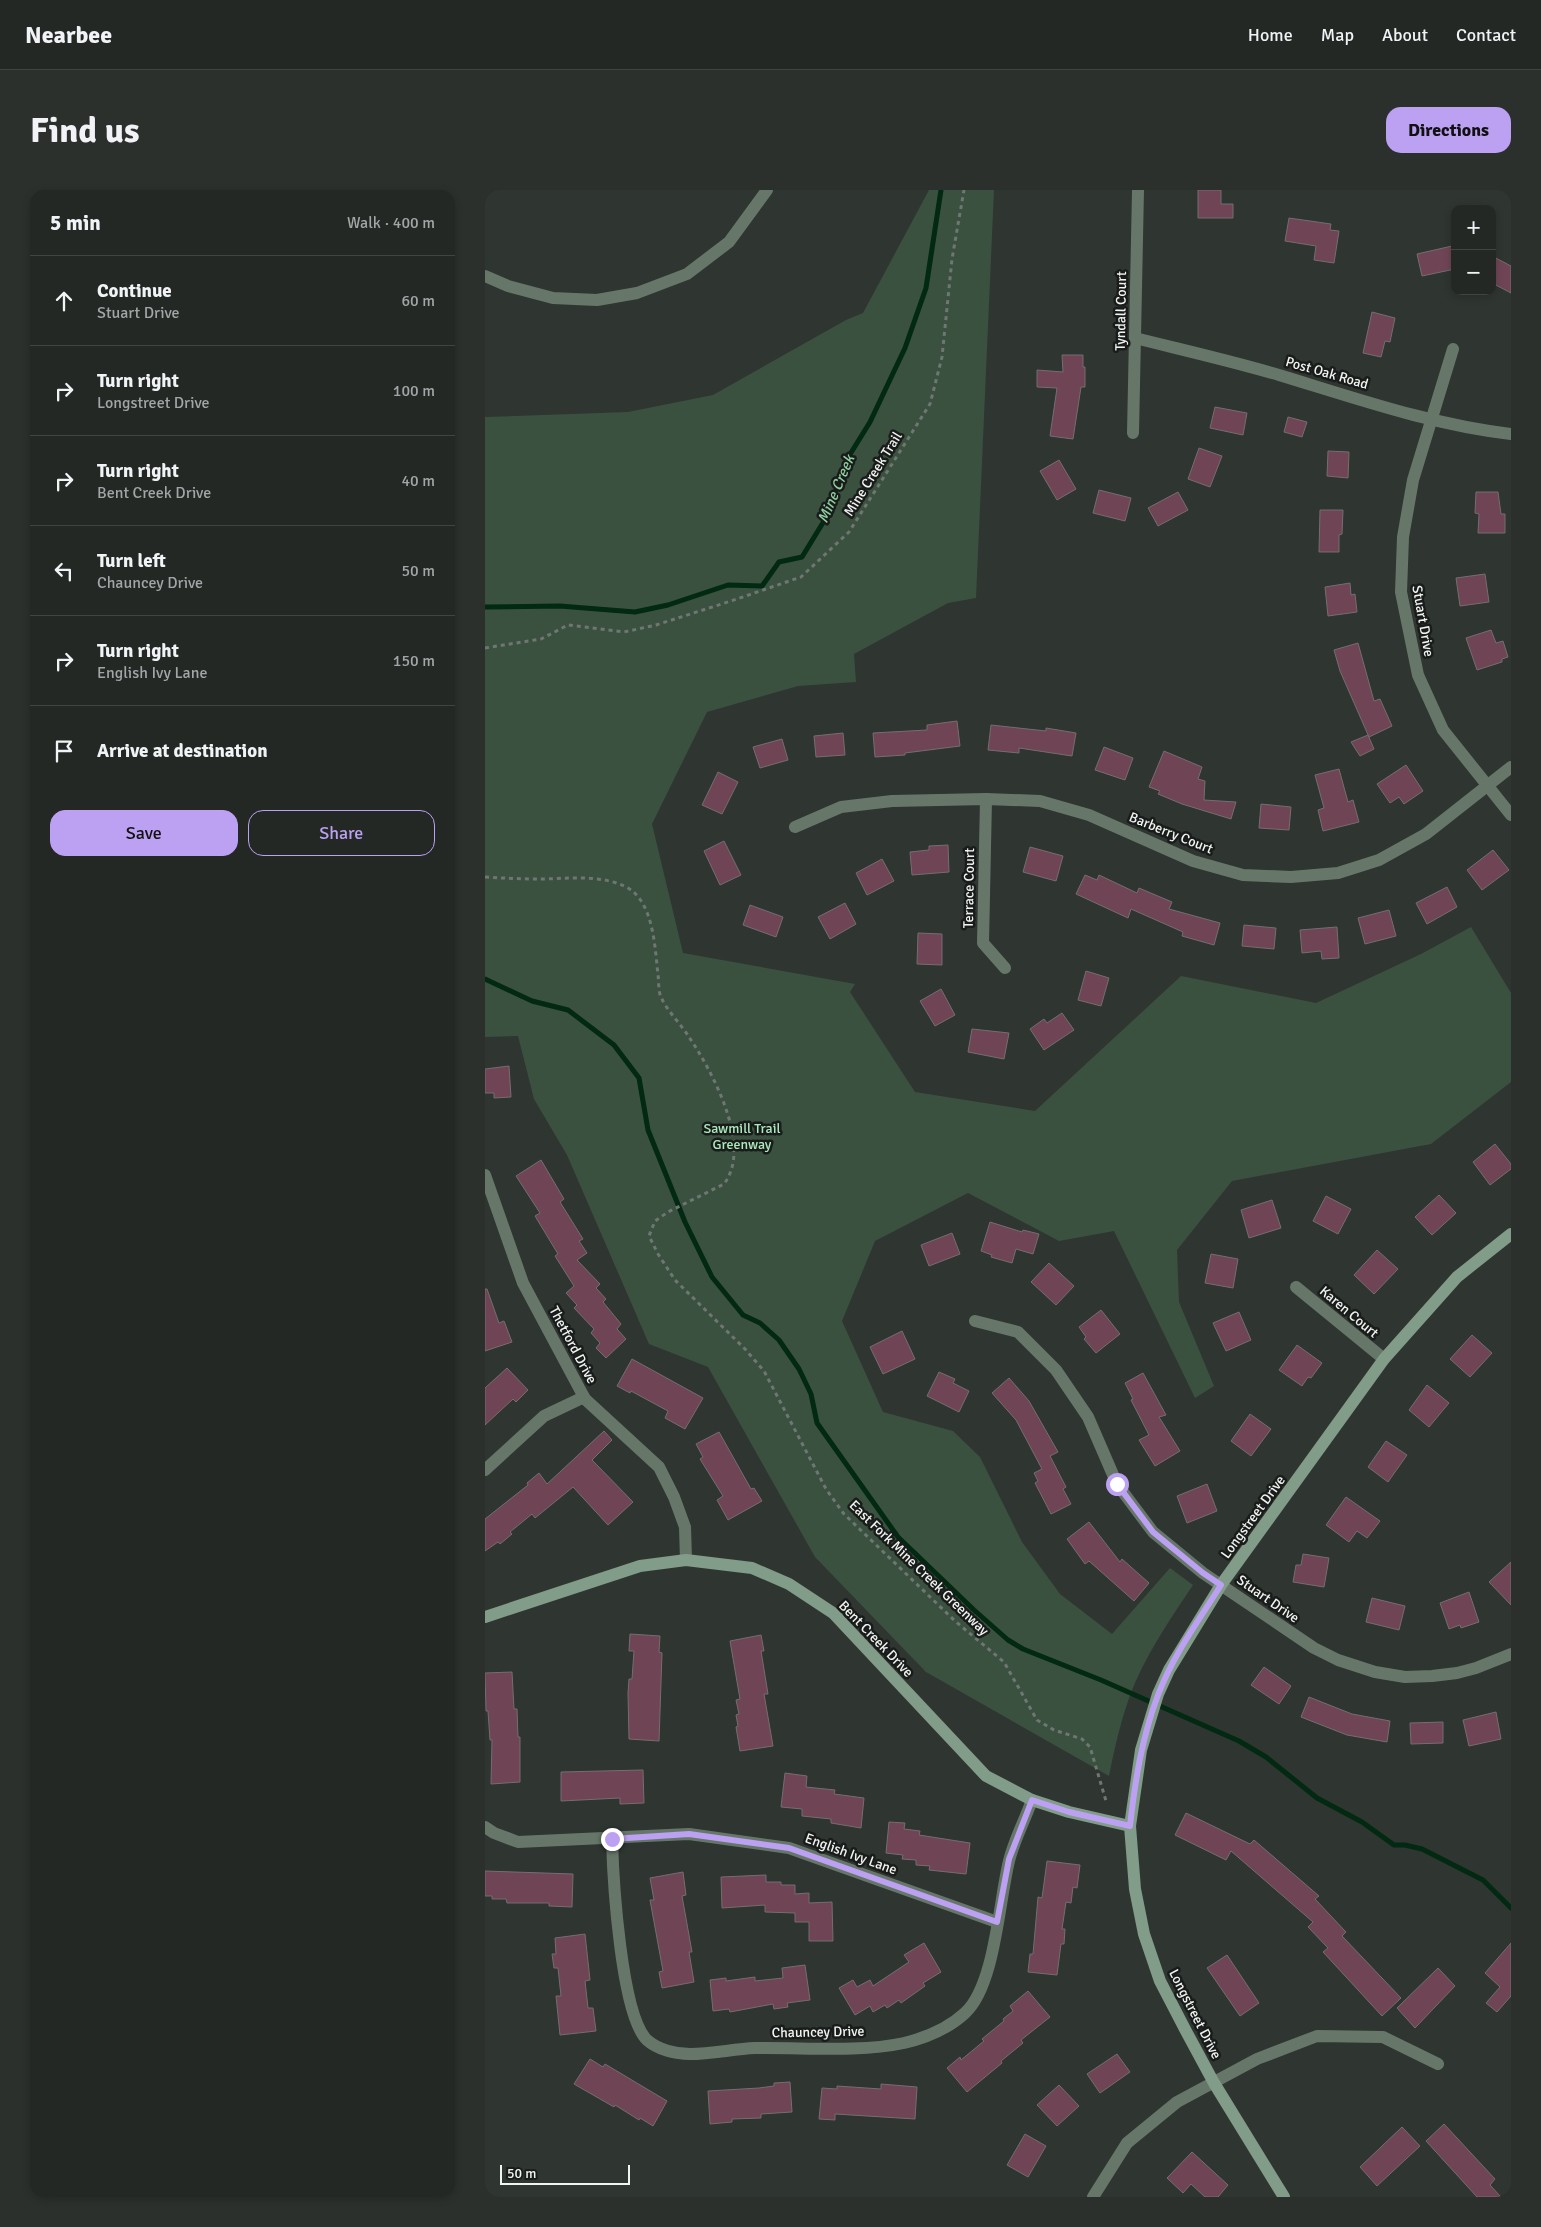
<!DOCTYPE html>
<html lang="en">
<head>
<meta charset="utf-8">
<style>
	body { margin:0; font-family:Signika,sans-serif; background:#2b302d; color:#f1f3f6 }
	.controls { position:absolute; right:15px; top:15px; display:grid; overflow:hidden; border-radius:10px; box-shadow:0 2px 8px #0003 }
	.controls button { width:45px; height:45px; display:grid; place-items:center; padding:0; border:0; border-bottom:1px solid #404442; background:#232825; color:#f1f3f6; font:25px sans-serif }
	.scale { position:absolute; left:15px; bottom:12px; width:130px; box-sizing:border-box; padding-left:5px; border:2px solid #f1f5f2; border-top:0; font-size:14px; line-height:18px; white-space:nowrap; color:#f1f5f2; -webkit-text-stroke:4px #191c1a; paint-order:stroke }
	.stop { position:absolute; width:15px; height:15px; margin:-11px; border:4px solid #bca0f2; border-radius:50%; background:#fff }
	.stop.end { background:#bca0f2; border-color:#fff; box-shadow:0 1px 5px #0008 }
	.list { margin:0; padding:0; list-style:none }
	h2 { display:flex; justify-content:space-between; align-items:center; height:65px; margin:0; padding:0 20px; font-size:21px }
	h2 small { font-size:16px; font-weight:400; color:#a3a6a7 }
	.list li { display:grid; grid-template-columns:32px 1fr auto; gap:15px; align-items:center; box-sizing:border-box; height:90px; padding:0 20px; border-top:1px solid #404442 }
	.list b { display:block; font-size:19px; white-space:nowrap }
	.list p { margin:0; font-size:16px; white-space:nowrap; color:#a3a6a7 }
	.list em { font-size:16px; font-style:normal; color:#a3a6a7 }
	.actions { display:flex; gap:10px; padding:15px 20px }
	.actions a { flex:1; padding:11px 0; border:1px solid #bca0f2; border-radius:15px; text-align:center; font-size:18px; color:#bca0f2 }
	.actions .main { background:#bca0f2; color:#111 }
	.icon { flex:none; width:28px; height:28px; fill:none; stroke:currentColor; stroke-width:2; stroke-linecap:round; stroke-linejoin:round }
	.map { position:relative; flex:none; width:1026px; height:2007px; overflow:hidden; border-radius:15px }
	header { display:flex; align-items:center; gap:30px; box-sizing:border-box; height:70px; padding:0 25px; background:#232825; border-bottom:1px solid #404442 }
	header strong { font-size:24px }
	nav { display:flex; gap:28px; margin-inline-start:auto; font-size:18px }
	.intro { display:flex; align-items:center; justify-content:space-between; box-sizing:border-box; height:120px; padding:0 30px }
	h1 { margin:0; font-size:35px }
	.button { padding:12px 22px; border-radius:15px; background:#bca0f2; color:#111; font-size:18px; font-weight:700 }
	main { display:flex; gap:30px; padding:0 30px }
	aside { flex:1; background:#232825; border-radius:15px; box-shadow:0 2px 8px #0003 }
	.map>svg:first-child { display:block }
	.green { fill:#3a5140 }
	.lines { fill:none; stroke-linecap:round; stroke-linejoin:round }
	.stream { stroke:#022911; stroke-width:5 }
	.building { fill:#6f4556; stroke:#756d70 }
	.path { stroke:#707672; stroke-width:3; stroke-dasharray:4 4; stroke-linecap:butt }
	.street { stroke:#66776a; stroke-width:12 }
	.secondary { stroke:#819c88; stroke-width:12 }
	.route { stroke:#bca0f2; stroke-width:6 }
	.labels { text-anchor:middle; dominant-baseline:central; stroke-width:5; stroke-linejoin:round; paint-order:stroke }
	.street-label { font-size:14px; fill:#f1f5f2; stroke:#191c1a }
	.park-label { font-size:14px; fill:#acecbc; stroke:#191c1a }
	.water-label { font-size:15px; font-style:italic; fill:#90d0a1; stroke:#191c1a }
</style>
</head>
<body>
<header>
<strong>Nearbee</strong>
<nav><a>Home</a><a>Map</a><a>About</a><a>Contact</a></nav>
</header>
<div class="intro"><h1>Find us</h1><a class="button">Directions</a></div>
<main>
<aside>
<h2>5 min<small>Walk · 400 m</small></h2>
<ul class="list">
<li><svg class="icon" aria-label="ahead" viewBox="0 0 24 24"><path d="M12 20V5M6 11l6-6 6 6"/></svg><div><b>Continue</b><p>Stuart Drive</p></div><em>60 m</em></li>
<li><svg class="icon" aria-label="right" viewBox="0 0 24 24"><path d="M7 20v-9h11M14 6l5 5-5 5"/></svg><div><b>Turn right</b><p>Longstreet Drive</p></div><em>100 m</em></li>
<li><svg class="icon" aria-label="right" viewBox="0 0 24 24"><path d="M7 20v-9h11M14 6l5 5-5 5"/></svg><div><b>Turn right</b><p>Bent Creek Drive</p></div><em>40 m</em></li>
<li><svg class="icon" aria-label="left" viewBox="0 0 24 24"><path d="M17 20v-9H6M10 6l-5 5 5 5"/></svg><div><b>Turn left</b><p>Chauncey Drive</p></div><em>50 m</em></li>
<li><svg class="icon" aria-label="right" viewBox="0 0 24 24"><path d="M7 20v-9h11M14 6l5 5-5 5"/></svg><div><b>Turn right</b><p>English Ivy Lane</p></div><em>150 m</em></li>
<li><svg class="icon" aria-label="arrive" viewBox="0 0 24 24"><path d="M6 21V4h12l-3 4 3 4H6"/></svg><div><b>Arrive at destination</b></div></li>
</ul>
<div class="actions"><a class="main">Save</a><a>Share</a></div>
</aside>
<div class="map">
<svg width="1026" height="2007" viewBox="0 0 1026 2007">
	<rect width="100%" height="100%" fill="#2f3531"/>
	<path class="green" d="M444,0H509L491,408L463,413L369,464L371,492L313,496L222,522L167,634L198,763L370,794L365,802L430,902L550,921L696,786L831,813L936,764L986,737L1026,803V892L946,954L747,991L692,1060L694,1112L729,1196L710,1208L629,1041L574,1051L483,1003L390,1051L357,1131L398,1222L468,1241L495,1267L537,1352L575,1404L627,1444L685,1378L708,1395C684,1431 659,1467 644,1508C635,1534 629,1560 624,1586L441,1482L330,1367L223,1177L164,1154L82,965L49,909L33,846L0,847V227L143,222L228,205L361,130L378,123Z"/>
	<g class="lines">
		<g class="stream">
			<polyline points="0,417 75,416 150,422 183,415 243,395 277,396 294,372 317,367 339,331 364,266 385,232 420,158 441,98 456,0"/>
			<polyline points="0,789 47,811 83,820 129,855 154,888 163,940 200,1032 227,1087 258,1125 275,1133 294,1150 314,1179 326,1204 332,1233 413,1347 489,1420 523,1450 538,1459 616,1490 754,1551 781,1567 832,1608 877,1632 909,1655 920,1655 937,1659 998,1690 1026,1718"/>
		</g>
	</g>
	<g class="building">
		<polygon points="713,0 736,0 736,14 748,14 748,28 713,28"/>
		<polygon points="804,28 846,34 845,40 854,41 849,73 829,70 831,56 800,51"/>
		<polygon points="967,56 970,79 937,86 932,64"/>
		<polygon points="1007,66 1026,76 1026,103 1007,93"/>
		<polygon points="887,122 910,128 905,152 900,151 896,167 878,163"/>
		<polygon points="577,165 598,165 598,177 600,177 600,197 596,197 588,249 565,246 572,198 552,197 552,180 578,182"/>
		<polygon points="730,217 762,223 758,245 725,238"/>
		<polygon points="803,227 822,232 817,247 799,242"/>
		<polygon points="714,258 737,266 725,297 703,289"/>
		<polygon points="843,261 864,262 863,288 842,286"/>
		<polygon points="574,270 591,299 572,310 555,281"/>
		<polygon points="614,300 646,308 640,331 608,323"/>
		<polygon points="693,302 703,320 673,336 663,318"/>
		<polygon points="991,302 1013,302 1016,324 1020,324 1020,343 993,343 994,324 990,323"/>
		<polygon points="835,320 858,320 857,344 854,345 854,362 834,362"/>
		<polygon points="1000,384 1004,412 975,416 971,388"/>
		<polygon points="865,393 866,405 870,404 872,422 843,426 840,397"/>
		<polygon points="1006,440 1011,453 1018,451 1023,467 1017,469 1017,472 992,480 981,448"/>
		<polygon points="873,453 889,511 895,509 907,536 884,547 855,481 849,460"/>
		<polygon points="472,531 475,556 420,563 420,565 390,567 388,543 442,540 442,535"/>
		<polygon points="506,535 561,541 561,538 591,543 587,566 534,558 534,563 503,560"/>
		<polygon points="358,543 360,565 331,567 329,546"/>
		<polygon points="883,545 889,559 875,566 866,552"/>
		<polygon points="297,549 303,570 275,578 268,557"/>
		<polygon points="619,557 648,568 640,590 610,580"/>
		<polygon points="679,561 717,577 713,589 720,591 719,610 751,612 746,629 697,614 673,604 675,601 664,597"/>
		<polygon points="921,575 938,601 919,614 914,607 905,613 892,594"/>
		<polygon points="854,579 863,612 868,610 874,632 838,641 833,620 839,618 830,585"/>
		<polygon points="233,582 253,592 237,624 217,615"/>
		<polygon points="776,614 806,617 804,640 774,638"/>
		<polygon points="239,651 256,685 235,695 219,661"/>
		<polygon points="463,655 464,682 427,685 425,662 444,660 444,656"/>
		<polygon points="545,657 578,666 571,691 538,682"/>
		<polygon points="1008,660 1024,680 997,700 982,680"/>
		<polygon points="397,669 409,691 382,705 371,683"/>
		<polygon points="600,685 612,690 614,685 652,703 654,698 687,712 684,719 735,733 729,755 697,746 698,742 646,719 643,728 591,704"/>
		<polygon points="962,697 972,717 942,734 931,713"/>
		<polygon points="360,713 371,734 345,749 333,727"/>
		<polygon points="265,715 298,727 291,747 258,735"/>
		<polygon points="904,720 911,746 880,754 873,728"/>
		<polygon points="759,735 791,738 789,759 757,756"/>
		<polygon points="852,737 854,768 837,769 836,761 817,763 815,740"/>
		<polygon points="433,743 457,744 457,775 432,774"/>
		<polygon points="601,781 624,788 616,816 593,810"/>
		<polygon points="456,799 470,825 450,836 435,811"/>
		<polygon points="577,823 589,840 559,860 545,839 559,829 562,833"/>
		<polygon points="487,839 524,843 519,869 483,862"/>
		<polygon points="24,876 26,907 9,908 9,903 0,903 0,879"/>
		<polygon points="1010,954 1026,974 1026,979 1005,995 988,972"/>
		<polygon points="56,970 79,1009 75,1012 98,1049 94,1051 102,1063 92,1070 115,1094 111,1098 121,1109 118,1112 136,1134 132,1139 141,1149 121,1168 111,1158 115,1153 106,1143 109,1139 89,1118 92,1115 81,1103 89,1096 70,1066 73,1064 50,1026 55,1023 31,986"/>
		<polygon points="954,1005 971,1023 947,1045 930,1027"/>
		<polygon points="841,1006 866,1019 853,1044 828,1031"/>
		<polygon points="787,1010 796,1038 764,1048 756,1020"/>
		<polygon points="505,1032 537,1042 538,1040 554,1044 548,1064 531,1059 527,1073 506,1067 507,1065 496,1061"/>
		<polygon points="467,1043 475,1064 444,1076 436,1055"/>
		<polygon points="892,1060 913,1079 889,1104 869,1085"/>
		<polygon points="726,1064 753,1069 748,1098 720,1093"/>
		<polygon points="564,1073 589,1096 571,1115 546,1092"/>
		<polygon points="0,1099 2,1099 14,1133 19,1131 27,1152 0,1161"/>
		<polygon points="616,1120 635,1144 611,1163 599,1149 601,1147 594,1137"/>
		<polygon points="754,1122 766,1150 741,1161 728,1133"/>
		<polygon points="417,1141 430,1169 398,1184 385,1157"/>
		<polygon points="987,1145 1007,1163 985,1187 965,1169"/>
		<polygon points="812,1155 837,1173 826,1188 823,1187 817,1196 794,1180"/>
		<polygon points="147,1169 218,1208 200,1239 180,1228 183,1221 146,1201 145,1203 132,1196"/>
		<polygon points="22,1178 43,1200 31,1212 28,1209 0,1235 0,1198"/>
		<polygon points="454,1182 470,1189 468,1193 484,1201 474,1222 442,1206"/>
		<polygon points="658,1183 681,1225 674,1227 695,1261 670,1276 654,1250 664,1245 646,1210 648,1209 640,1193"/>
		<polygon points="524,1188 544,1211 573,1262 565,1266 581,1297 578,1299 586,1314 566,1324 550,1293 553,1291 549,1283 557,1279 531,1230 507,1203"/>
		<polygon points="942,1195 964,1213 944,1237 924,1220"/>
		<polygon points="765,1224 786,1239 766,1266 746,1251"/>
		<polygon points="119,1241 127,1250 107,1270 148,1312 123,1335 88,1297 50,1328 47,1324 25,1342 27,1344 15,1354 13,1352 0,1361 0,1329 43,1295 42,1293 54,1283 62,1294"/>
		<polygon points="234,1242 266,1299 269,1298 277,1311 243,1330 232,1310 238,1306 215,1269 218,1267 211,1254"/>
		<polygon points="901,1251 922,1265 903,1292 883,1277"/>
		<polygon points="722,1294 732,1321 702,1333 692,1306"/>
		<polygon points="861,1307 895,1331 882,1348 872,1341 864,1352 841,1335"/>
		<polygon points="604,1332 635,1372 637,1369 664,1393 649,1411 604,1371 600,1374 582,1349"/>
		<polygon points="818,1364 844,1368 839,1397 808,1392 811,1375 816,1375"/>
		<polygon points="1026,1372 1026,1415 1004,1392"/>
		<polygon points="984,1402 994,1432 976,1438 975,1435 964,1439 955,1413"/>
		<polygon points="887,1408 920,1416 914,1440 881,1432"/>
		<polygon points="145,1444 175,1446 174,1462 177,1463 174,1551 144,1549 143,1503 144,1489 147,1489 149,1461 144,1461"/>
		<polygon points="276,1445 279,1461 276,1461 283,1504 279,1504 288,1556 255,1561 251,1537 253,1536 251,1525 254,1524 251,1510 255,1509 245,1451"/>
		<polygon points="779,1477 806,1496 794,1514 766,1495"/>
		<polygon points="27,1482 29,1519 32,1519 33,1547 35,1547 35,1592 6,1594 7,1550 5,1550 3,1521 1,1521 0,1483"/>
		<polygon points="824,1507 867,1524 905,1531 902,1552 862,1545 816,1527"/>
		<polygon points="1011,1522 1016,1549 984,1556 978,1530"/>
		<polygon points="958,1532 958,1553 926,1554 925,1533"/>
		<polygon points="158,1580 159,1613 135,1614 135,1608 76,1611 76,1582"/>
		<polygon points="300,1583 322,1586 321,1597 350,1600 349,1604 379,1608 376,1638 346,1633 346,1629 317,1626 317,1619 296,1617"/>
		<polygon points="701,1623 765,1654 769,1650 834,1706 830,1709 861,1742 857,1746 916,1808 897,1826 838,1762 843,1758 823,1737 828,1732 746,1661 741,1670 690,1645"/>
		<polygon points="404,1632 420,1633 419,1639 435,1641 434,1645 485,1653 481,1684 444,1680 445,1676 431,1675 431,1670 417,1669 418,1665 401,1663"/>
		<polygon points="562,1671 595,1675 592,1698 588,1697 586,1713 581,1712 577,1739 580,1739 579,1754 576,1754 572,1785 543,1782 545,1764 548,1764 553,1707 557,1708"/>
		<polygon points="0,1681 88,1684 87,1717 64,1716 64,1713 22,1713 21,1709 7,1709 7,1706 0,1706"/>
		<polygon points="198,1682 201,1705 197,1706 207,1762 204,1762 209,1792 177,1798 174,1782 178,1781 165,1710 169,1710 165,1688"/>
		<polygon points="281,1685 281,1692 296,1692 296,1695 310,1695 310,1704 324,1703 324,1713 347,1712 348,1751 324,1751 324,1732 310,1732 310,1723 280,1722 280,1715 237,1718 236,1687"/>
		<polygon points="100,1744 105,1790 100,1791 103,1818 108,1818 111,1841 75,1845 71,1806 76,1806 73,1778 69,1778 67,1764 71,1764 70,1748"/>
		<polygon points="439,1753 456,1782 438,1793 440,1796 416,1813 414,1810 402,1818 400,1815 388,1822 385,1816 370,1825 354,1798 368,1790 372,1797 385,1790 388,1796 424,1772 419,1765"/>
		<polygon points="1026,1753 1026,1806 1012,1822 1001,1813 1015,1797 1000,1783"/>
		<polygon points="742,1765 774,1813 755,1826 722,1778"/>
		<polygon points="320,1775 325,1810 302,1813 303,1817 289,1819 288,1814 245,1822 244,1819 228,1821 225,1790 241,1788 241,1791 270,1787 270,1791 298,1788 297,1778"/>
		<polygon points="953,1778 970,1796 930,1838 912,1818"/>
		<polygon points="543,1801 565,1827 536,1850 538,1853 516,1871 517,1873 482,1902 462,1878 475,1867 476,1870 499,1851 497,1849 519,1831 518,1829 528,1821 525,1816"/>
		<polygon points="632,1864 645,1882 615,1903 602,1884"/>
		<polygon points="105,1869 118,1877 120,1874 182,1911 168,1936 155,1928 154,1930 130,1915 129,1917 89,1894"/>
		<polygon points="305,1892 307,1922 276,1924 276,1928 247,1929 247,1932 225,1934 223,1901 274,1898 289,1896 289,1893"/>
		<polygon points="396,1894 432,1897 430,1929 350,1924 350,1930 334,1929 337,1898 352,1899 352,1896 396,1899"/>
		<polygon points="574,1895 594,1916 572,1936 552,1915"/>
		<polygon points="959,1934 1010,1989 1005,1995 1016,2007 992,2007 941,1951"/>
		<polygon points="917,1937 935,1956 892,1996 875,1977"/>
		<polygon points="540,1944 561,1956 543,1987 522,1975"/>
		<polygon points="707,1962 743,1995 733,2007 720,2007 706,1994 698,2003 682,1988"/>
	</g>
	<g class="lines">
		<g class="path">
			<polyline points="0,458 56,449 83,435 139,442 171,435 246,411 316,387 364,342 445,214 457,167 467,69 479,0"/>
			<path d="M0,687C18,688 35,689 53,689C81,689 121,683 146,700C169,717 170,759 173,785C174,791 173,801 176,807C182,821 196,834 204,847C227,881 268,956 239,994L183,1022L170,1031L164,1046L173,1064L190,1090L260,1159L279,1181L341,1299L359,1324L470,1431L519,1472L552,1530L569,1540L597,1549L605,1557L621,1611"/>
		</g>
		<g class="street">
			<polyline points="0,86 23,96 68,108 112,110 152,103 202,84 244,52 282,0"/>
			<path d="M650,148C698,160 747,171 794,185C870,208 947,235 1026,244"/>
			<polyline points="968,159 928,290 918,347 916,402 933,485 958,540 1026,625"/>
			<polyline points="648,243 653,0"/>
			<polyline points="501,609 498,753 520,778"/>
			<polyline points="310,637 356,617 407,611 501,609 555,611 604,625 708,671 758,685 806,687 853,683 894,670 941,644 1026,577"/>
			<polyline points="0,985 38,1093 100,1209 174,1277 189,1307 200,1337 201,1370"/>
			<polyline points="811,1097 899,1169"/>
			<polyline points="490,1131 533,1142 571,1180 603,1227 632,1294 668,1342 718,1383 829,1458 853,1470 890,1482 920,1487 947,1486 972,1483 991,1478 1026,1464"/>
			<polyline points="0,1280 59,1226 99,1207"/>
			<polyline points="0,1637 9,1643 33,1652 204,1644 304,1658 512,1732"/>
			<path d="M127,1649C128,1689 136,1825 162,1850C173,1860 191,1864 205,1864C227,1864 248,1859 270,1858C318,1857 372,1863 419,1853C440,1848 464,1838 480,1823C510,1796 514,1711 524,1671C529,1650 540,1630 547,1610"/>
			<polyline points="608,2007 642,1953 692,1912 772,1869 832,1846 898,1847 953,1874"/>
		</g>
		<g class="secondary">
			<polyline points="0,1427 155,1376 201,1370 267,1378 304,1394 348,1423 501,1586 547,1610 584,1622 645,1636"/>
			<polyline points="799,2007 729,1893 702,1843 675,1791 659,1744 650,1699 645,1636 656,1560 673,1504 684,1480 736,1395 899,1169 972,1087 1026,1044"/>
		</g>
	</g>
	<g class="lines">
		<path class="route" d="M127,1649L204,1644L304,1658L512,1732L524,1669L547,1610L584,1622L645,1636C650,1591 657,1547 673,1505C688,1465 714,1430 736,1395L718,1383L668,1342L632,1294"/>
	</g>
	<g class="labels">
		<g class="street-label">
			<text transform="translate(636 121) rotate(-89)">Tyndall Court</text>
			<text transform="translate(842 183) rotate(16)">Post Oak Road</text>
			<text transform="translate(388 284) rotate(-58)">Mine Creek Trail</text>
			<text transform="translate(938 431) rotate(80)">Stuart Drive</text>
			<text transform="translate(686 643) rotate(22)">Barberry Court</text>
			<text transform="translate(484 698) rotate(-89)">Terrace Court</text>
			<text transform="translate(864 1122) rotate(40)">Karen Court</text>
			<text transform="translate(88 1155) rotate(62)">Thetford Drive</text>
			<text transform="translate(768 1327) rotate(-54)">Longstreet Drive</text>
			<text transform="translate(434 1378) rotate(44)">East Fork Mine Creek Greenway</text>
			<text transform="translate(783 1409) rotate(35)">Stuart Drive</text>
			<text transform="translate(391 1449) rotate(46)">Bent Creek Drive</text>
			<text transform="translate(366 1664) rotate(20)">English Ivy Lane</text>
			<text transform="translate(710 1824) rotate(63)">Longstreet Drive</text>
			<text transform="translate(333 1842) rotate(-1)">Chauncey Drive</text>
		</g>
		<g class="park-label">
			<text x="257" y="938">Sawmill Trail<tspan x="257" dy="16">Greenway</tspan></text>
		</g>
		<g class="water-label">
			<text transform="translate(351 299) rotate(-67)">Mine Creek</text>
		</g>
	</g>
</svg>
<div class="controls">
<button>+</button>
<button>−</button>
</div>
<div class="scale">50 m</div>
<div class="stop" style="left:632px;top:1294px"></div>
<div class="stop end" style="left:127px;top:1649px"></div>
</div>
</main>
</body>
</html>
